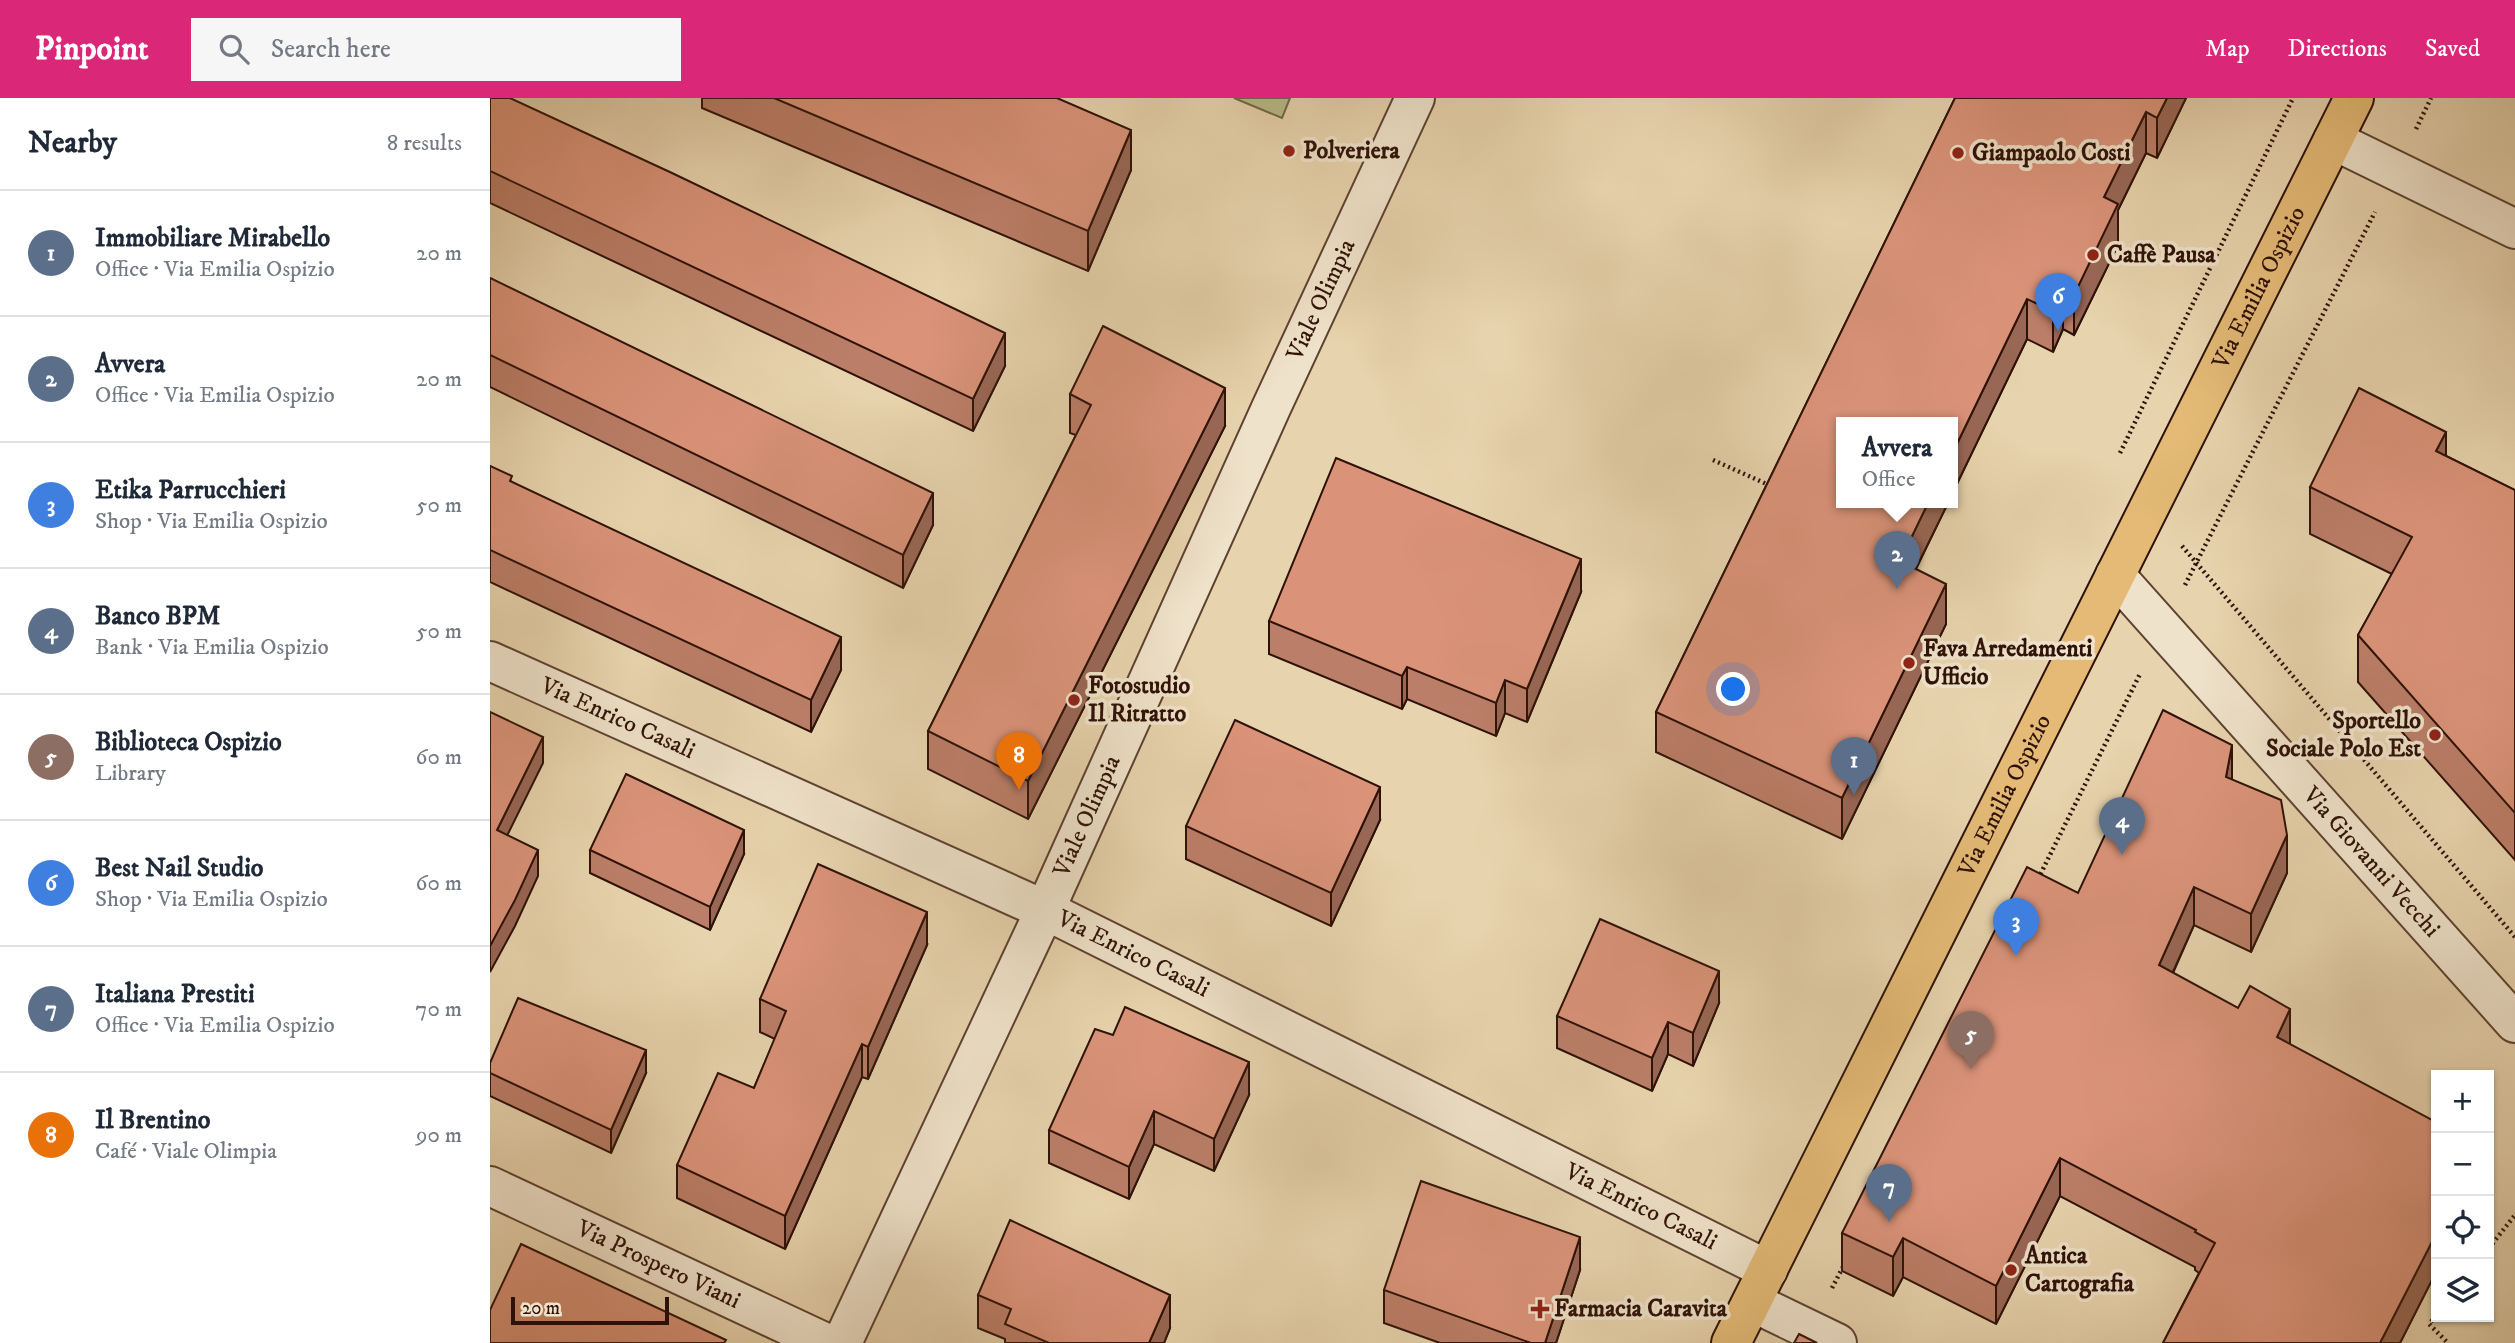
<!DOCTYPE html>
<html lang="en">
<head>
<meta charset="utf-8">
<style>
	body { margin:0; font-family:"IM FELL DW Pica",serif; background:#f6f6f7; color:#1f2937 }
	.controls { position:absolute; right:21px; bottom:21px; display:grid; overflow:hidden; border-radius:0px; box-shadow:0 2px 5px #0004 }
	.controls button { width:63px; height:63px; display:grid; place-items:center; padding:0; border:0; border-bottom:2px solid #e0e1e3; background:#fff; color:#1f2937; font:35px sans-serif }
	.scale { position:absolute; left:21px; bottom:18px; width:158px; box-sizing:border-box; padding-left:7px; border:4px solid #2f1207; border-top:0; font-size:19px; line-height:24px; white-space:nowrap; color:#2f1207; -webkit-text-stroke:5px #efe2ca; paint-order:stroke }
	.you { position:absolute; left:1244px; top:592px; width:24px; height:24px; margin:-18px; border:5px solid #fff; border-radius:50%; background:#1a73e8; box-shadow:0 0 0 10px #1a73e833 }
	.badge { display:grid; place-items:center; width:46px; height:46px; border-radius:50%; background:#db2777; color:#fff; font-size:23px; font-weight:700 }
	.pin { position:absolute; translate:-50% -58px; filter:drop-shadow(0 2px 4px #0008) }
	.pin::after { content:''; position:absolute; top:37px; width:24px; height:21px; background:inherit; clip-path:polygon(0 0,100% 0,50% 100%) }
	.popup { position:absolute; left:1346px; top:319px; width:122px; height:91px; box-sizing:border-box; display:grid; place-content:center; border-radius:0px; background:#fff; filter:drop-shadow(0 2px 5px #0005); font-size:23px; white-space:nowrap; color:#747a83 }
	.popup b { font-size:26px; color:#1f2937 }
	.popup::after { content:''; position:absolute; left:50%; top:100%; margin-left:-14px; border:14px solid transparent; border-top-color:#fff }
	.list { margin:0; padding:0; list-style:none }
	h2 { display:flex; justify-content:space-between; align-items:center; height:91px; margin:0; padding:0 28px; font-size:30px }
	h2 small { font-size:23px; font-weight:400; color:#747a83 }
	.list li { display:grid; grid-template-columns:46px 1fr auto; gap:21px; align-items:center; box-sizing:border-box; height:126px; padding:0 28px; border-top:2px solid #e0e1e3 }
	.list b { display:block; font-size:26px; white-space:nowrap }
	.list p { margin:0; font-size:23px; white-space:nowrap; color:#747a83 }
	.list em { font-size:23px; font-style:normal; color:#747a83 }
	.icon { flex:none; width:38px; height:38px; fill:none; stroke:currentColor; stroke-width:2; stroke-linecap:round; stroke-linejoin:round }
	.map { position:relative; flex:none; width:2025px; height:1245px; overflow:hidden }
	header { display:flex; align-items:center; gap:42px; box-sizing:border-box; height:98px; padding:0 35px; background:#db2777; color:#fff }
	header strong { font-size:33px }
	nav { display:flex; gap:38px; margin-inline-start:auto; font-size:24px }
	.search { width:490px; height:63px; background:#f6f6f7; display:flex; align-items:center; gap:18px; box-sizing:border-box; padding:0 24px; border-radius:0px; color:#747a83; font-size:26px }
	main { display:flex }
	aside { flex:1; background:#fff }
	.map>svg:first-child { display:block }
	.green { fill:#b7bc88; stroke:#736748; stroke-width:2 }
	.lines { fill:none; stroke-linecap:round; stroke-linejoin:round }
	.minor-casing { stroke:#5d4230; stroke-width:42 }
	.major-casing { stroke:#2f1207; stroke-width:42 }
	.path { stroke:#2f1207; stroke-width:4.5; stroke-dasharray:2 3.5; stroke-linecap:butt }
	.minor { stroke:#efe2ca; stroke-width:38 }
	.major { stroke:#e4ba76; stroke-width:38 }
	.wall { fill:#bb7e68; stroke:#2f1207; stroke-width:2 }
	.shaded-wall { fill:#996755; stroke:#2f1207; stroke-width:2 }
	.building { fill:#da9379; stroke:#2f1207; stroke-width:2 }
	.poi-dot { fill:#8f2418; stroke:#efe2ca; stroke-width:2.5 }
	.labels { text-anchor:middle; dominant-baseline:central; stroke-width:7; stroke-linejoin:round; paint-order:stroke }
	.poi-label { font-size:24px; font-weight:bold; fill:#2f1207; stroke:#efe2ca; text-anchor:start }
	.street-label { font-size:24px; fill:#2f1207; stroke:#efe2ca }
</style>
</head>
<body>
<header>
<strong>Pinpoint</strong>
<div class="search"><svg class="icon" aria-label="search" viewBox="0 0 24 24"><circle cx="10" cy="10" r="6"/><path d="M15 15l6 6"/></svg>Search here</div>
<nav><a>Map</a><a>Directions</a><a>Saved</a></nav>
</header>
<main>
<aside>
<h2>Nearby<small>8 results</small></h2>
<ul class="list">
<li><span class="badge" style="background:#5c6f8a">1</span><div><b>Immobiliare Mirabello</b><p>Office · Via Emilia Ospizio</p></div><em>20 m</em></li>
<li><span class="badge" style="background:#5c6f8a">2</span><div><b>Avvera</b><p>Office · Via Emilia Ospizio</p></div><em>20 m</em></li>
<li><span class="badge" style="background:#3f7fe0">3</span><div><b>Etika Parrucchieri</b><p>Shop · Via Emilia Ospizio</p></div><em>50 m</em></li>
<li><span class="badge" style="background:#5c6f8a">4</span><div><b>Banco BPM</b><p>Bank · Via Emilia Ospizio</p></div><em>50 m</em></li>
<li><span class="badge" style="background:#8d6e63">5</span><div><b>Biblioteca Ospizio</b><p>Library</p></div><em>60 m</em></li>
<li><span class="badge" style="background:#3f7fe0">6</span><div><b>Best Nail Studio</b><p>Shop · Via Emilia Ospizio</p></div><em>60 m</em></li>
<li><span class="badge" style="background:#5c6f8a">7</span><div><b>Italiana Prestiti</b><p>Office · Via Emilia Ospizio</p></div><em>70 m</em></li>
<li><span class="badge" style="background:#e8710a">8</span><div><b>Il Brentino</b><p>Café · Viale Olimpia</p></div><em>90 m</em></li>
</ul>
</aside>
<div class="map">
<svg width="2025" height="1245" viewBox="0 0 2025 1245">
	<rect width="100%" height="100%" fill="#e7d3ad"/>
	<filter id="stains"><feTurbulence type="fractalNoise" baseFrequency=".00286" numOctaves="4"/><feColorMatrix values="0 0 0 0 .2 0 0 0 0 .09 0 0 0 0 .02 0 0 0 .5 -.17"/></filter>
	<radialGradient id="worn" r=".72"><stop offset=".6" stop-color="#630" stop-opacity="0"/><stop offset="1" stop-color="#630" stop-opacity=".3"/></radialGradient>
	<polygon class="green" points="744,0 800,0 792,20"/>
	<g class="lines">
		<g class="minor-casing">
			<g id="minor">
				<polyline points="1843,42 2025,131"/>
				<path id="s1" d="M1625,477L2025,925"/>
				<path id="s2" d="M0,563L555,812L1278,1172"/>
				<path id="s3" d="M0,1088L336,1245"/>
				<polyline points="1262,1204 1347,1245"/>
				<path id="s4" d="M352,1245L555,812L781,310L925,0"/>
			</g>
		</g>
		<g class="major-casing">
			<g id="major">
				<path id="s5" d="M1241,1245L1864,0"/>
			</g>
		</g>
		<g class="path">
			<polyline points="1926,31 1941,0"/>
			<polyline points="1630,355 1803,0"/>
			<polyline points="1223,362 1281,388"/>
			<polyline points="1692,448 2025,839"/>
			<polyline points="1695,487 1885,114"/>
			<polyline points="1548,781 1650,576"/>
			<polyline points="1999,1150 2025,1117"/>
			<polyline points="1342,1190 1354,1167"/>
			<polyline points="1946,1218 1939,1226 1958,1245"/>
		</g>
		<use href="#minor" class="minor"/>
		<use href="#major" class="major"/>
	</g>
	<g class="wall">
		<polygon points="0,0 515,268 483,333 0,105"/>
		<polygon points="212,0 567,0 641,72 598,173 212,10"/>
		<polygon points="1465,0 1696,0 1667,60 1656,55 1628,112 1628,147 1584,237 1573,231 1563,254 1537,241 1463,394 1463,325 1351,405 1458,405 1426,471 1456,526 1352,741 1166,654 1166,614"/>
		<polygon points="0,180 443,427 413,490 0,289"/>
		<polygon points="580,296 735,328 538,721 438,671 438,633 586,337 580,335"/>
		<polygon points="1956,358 2025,392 2025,762 1868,584 1868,537 1902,476 1820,436 1820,389"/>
		<polygon points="0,368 22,384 351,572 321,634 0,484"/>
		<polygon points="1091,494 1037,624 1015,615 1006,638 917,601 912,611 779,556 779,523"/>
		<polygon points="1742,681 1797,775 1761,854 1704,827 1683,875 1800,946 1946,1174 1910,1245 1673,1245 1709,1175 1705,1172 1705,1169 1570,1098 1506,1226 1413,1179 1403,1198 1352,1173 1352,1135 1588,795"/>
		<polygon points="890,722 841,828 696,761 696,728"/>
		<polygon points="100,752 254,756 220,832 100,775"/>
		<polygon points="437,847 378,981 372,979 295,1151 187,1100 187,1067 264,990 285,941 270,934 270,901"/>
		<polygon points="1229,905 1203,968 1178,956 1162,993 1067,950 1067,918"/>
		<polygon points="0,965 156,975 121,1055 0,998"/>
		<polygon points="759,997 724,1073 664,1046 639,1101 559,1065 559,1032"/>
		<polygon points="1090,1172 1066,1245 950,1245 894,1225 894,1192"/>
		<polygon points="488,1197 680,1230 674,1245 515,1245 515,1241 488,1230"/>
	</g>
	<g class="shaded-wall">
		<polygon points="1677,0 1696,0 1667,60 1667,20"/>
		<polygon points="1656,14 1656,55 1628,112 1628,147 1584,237 1584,197 1614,99"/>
		<polygon points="641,32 641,72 598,173 598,133"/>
		<polygon points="1573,191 1573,231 1563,254 1563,213"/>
		<polygon points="1537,201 1537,241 1463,394 1463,354"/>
		<polygon points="515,235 515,268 483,333 483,301"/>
		<polygon points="735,290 735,328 538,721 538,683"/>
		<polygon points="1956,334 1956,381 1946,353"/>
		<polygon points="443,395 443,427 413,490 413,457"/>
		<polygon points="1438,405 1458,405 1410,503 1410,463"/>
		<polygon points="1091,461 1091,494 1037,624 1037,591"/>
		<polygon points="1456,486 1456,526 1352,741 1352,700"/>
		<polygon points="351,539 351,572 321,634 321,602"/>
		<polygon points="917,569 917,601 912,611 912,578"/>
		<polygon points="1015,582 1015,615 1006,638 1006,605"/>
		<polygon points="53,639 53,665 7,758 7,732"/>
		<polygon points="1742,647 1742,685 1736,679"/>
		<polygon points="890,689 890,722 841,828 841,795"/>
		<polygon points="254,732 254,756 220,832 220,809"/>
		<polygon points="1797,737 1797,775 1761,854 1761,816"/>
		<polygon points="48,752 48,778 25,828 0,874 0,848"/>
		<polygon points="1704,789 1704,827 1669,905 1669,867"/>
		<polygon points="437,814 437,847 378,981 378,949"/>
		<polygon points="1229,873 1229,905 1203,968 1203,935"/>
		<polygon points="1800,911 1800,950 1787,939"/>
		<polygon points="1178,924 1178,956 1162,993 1162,960"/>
		<polygon points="372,946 372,979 295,1151 295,1118"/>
		<polygon points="156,952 156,975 121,1055 121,1032"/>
		<polygon points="759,964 759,997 724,1073 724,1041"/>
		<polygon points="664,1013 664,1046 639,1101 639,1069"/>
		<polygon points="1570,1060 1570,1098 1506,1226 1506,1188"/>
		<polygon points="1946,1136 1946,1174 1910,1245 1890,1245"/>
		<polygon points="1090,1139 1090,1172 1066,1245 1055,1245"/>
		<polygon points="1413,1140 1413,1179 1403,1198 1403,1159"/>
		<polygon points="680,1197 680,1230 674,1245 659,1245"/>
	</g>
	<g class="building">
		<polygon points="0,0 20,0 182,75 515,235 483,301 0,73"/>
		<polygon points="284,0 567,0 641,32 598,133"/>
		<polygon points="1465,0 1677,0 1667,20 1656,14 1614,99 1628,106 1584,197 1573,191 1563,213 1537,201 1463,354 1463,325 1351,325 1351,405 1438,405 1410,463 1456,486 1352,700 1166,614"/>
		<polygon points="0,180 443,395 413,457 0,257"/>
		<polygon points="613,228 735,290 538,683 438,633 601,307 580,296"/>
		<polygon points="1869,290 1956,334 1946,353 2025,392 2025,715 1868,537 1922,439 1820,389"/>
		<polygon points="846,360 1091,461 1037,591 1015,582 1006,605 917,569 912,578 779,523"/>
		<polygon points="0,368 22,378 20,383 351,539 321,602 0,452"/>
		<polygon points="1673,612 1742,647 1736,679 1791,702 1797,737 1761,816 1704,789 1669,867 1748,910 1760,888 1800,911 1787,939 1946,1024 1946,1136 1890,1245 1673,1245 1725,1145 1705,1134 1706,1132 1570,1060 1506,1188 1413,1140 1403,1159 1352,1135 1537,769 1588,795"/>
		<polygon points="0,614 53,639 7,732 48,752 25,802 0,848"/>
		<polygon points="745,622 890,689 841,795 696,728"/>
		<polygon points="136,676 254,732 220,809 100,752"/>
		<polygon points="328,766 437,814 378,949 372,946 295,1118 187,1067 228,975 264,990 296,913 270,901"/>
		<polygon points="1110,821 1229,873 1203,935 1178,924 1162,960 1067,918"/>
		<polygon points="28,900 156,952 121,1032 0,975 0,965"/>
		<polygon points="635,909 759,964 724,1041 664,1013 639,1069 559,1032 605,931 623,937"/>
		<polygon points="931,1083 1090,1139 1055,1245 1041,1245 894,1192"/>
		<polygon points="520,1122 680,1197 659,1245 559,1245 515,1226 521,1211 488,1197"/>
		<polygon points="31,1146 236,1242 234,1245 0,1245 0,1212"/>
		<polygon points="1309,1236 1327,1245 1304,1245"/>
	</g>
	<g class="poi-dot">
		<circle cx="799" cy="53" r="7"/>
		<circle cx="1468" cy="55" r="7"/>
		<circle cx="1603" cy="157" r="7"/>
		<circle cx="1419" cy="565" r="7"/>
		<circle cx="584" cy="602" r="7"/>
		<circle cx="1945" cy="637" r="7"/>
		<circle cx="1521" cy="1172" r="7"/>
		<path d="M1046.5 1200.5h7v7h7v7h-7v7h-7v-7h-7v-7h7z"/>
	</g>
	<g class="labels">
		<g class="poi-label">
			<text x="813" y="53">Polveriera</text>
			<text x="1482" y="55">Giampaolo Costi</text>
			<text x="1617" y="157">Caffè Pausa</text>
			<text x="1433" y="551">Fava Arredamenti<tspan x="1433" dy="28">Ufficio</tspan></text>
			<text x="598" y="588">Fotostudio<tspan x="598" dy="28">Il Ritratto</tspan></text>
			<text x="1931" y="623" text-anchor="end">Sportello<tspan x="1931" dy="28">Sociale Polo Est</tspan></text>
			<text x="1535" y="1158">Antica<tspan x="1535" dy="28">Cartografia</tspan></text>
			<text x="1064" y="1211">Farmacia Caravita</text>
		</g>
		<g class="street-label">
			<text stroke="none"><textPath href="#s5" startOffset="1180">Via Emilia Ospizio</textPath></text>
			<text stroke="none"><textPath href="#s4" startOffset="1148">Viale Olimpia</textPath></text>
			<text stroke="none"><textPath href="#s2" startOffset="140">Via Enrico Casali</textPath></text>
			<text stroke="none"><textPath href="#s5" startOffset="612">Via Emilia Ospizio</textPath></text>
			<text stroke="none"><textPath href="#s4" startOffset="581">Viale Olimpia</textPath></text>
			<text stroke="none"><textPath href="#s1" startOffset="385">Via Giovanni Vecchi</textPath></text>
			<text stroke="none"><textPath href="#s2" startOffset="707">Via Enrico Casali</textPath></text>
			<text stroke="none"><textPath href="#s2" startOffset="1274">Via Enrico Casali</textPath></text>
			<text stroke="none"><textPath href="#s3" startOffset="186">Via Prospero Viani</textPath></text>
		</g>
	</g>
	<rect width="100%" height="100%" filter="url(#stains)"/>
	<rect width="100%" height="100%" fill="url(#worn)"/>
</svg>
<div class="controls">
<button>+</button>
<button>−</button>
<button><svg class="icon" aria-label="locate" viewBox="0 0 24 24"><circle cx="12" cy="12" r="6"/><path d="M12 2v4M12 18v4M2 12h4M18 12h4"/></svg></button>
<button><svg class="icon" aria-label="layers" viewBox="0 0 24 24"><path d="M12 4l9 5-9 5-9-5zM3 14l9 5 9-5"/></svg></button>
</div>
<div class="scale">20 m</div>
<div class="you"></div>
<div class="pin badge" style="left:1364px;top:697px;background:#5c6f8a">1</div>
<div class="pin badge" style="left:1407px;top:491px;background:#5c6f8a">2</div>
<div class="popup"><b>Avvera</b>Office</div>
<div class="pin badge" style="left:1526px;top:858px;background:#3f7fe0">3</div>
<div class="pin badge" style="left:1632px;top:757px;background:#5c6f8a">4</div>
<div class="pin badge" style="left:1481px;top:971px;background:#8d6e63">5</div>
<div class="pin badge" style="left:1568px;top:233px;background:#3f7fe0">6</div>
<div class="pin badge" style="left:1399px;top:1124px;background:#5c6f8a">7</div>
<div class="pin badge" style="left:529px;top:692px;background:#e8710a">8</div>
</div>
</main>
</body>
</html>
